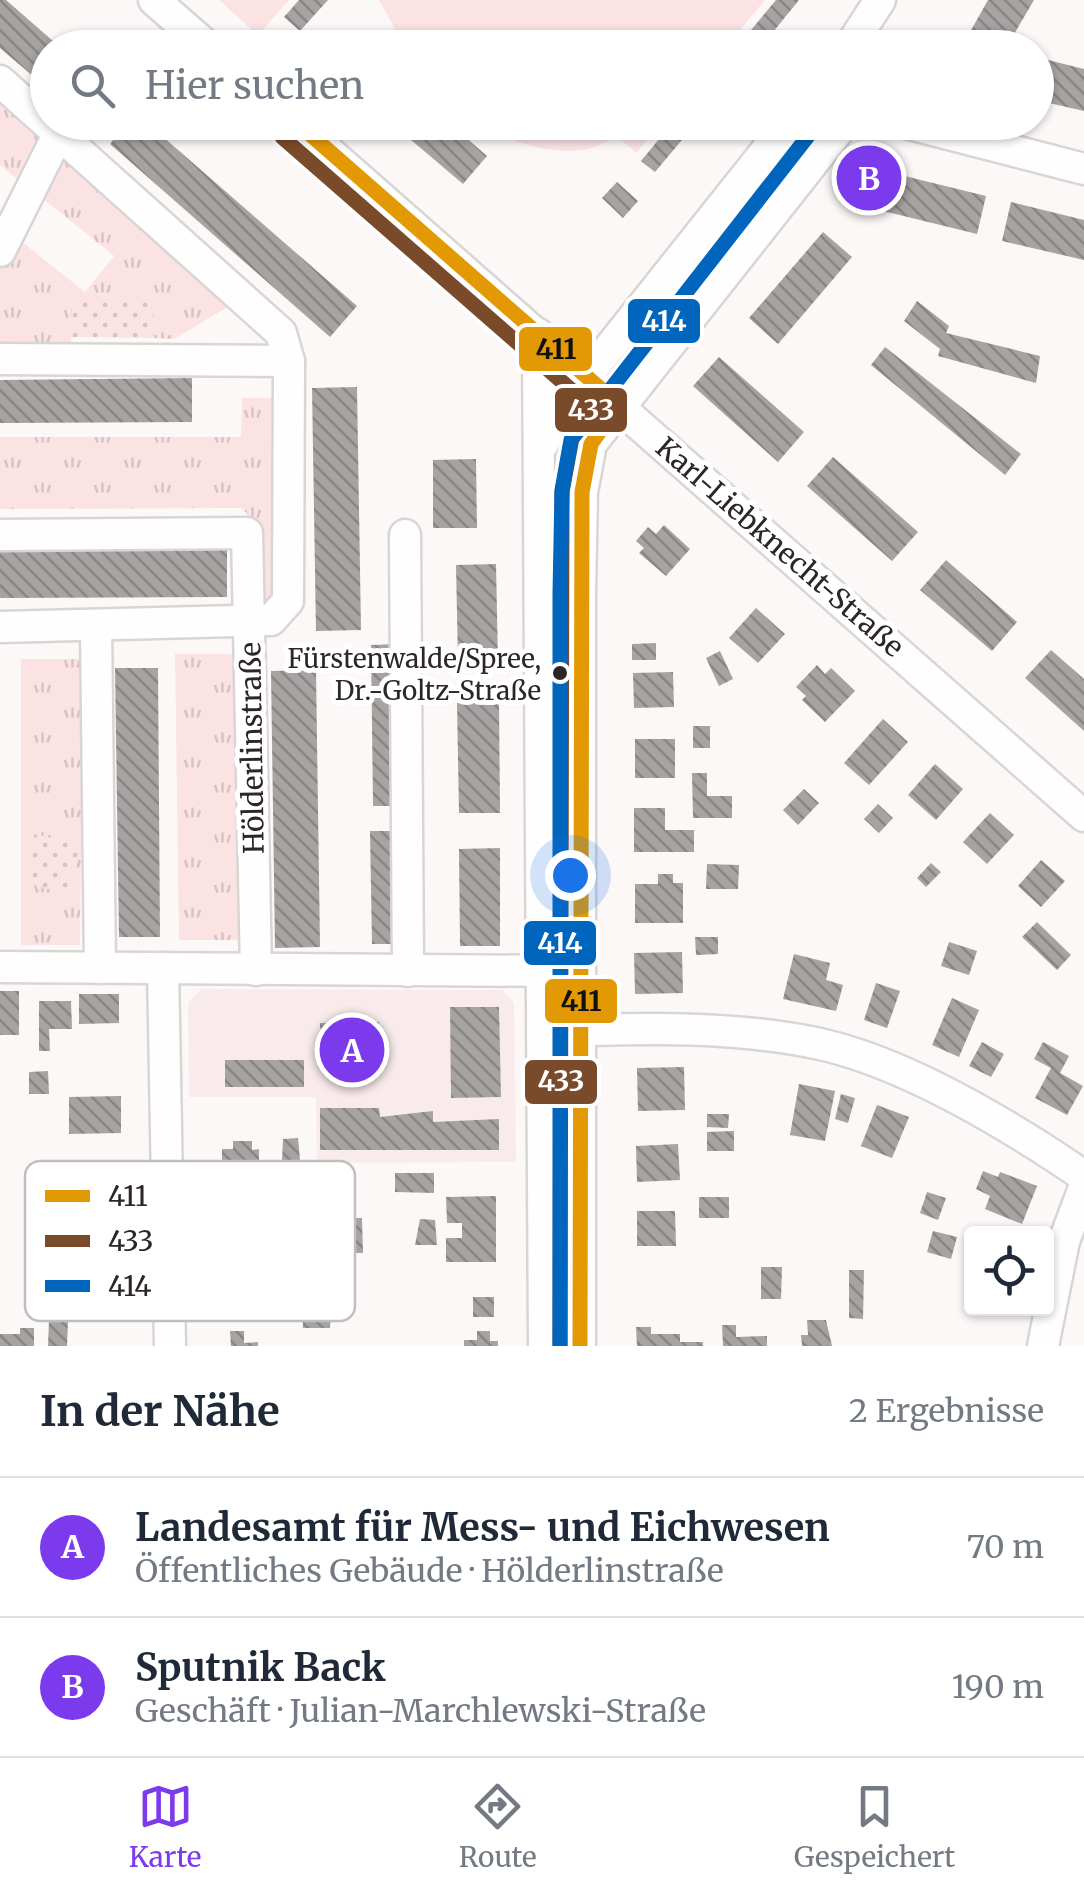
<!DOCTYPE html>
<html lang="de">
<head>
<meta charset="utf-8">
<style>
	body { margin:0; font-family:Merriweather,serif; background:#f6f6f7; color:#1f2937 }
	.controls { position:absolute; right:30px; bottom:30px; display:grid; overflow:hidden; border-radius:10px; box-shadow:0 2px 8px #0004 }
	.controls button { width:90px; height:90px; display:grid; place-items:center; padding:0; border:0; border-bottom:2px solid #e0e1e3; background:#fff; color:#1f2937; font:50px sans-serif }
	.you { position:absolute; left:570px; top:875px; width:35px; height:35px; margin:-25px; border:8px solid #fff; border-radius:50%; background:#1a73e8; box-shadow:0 0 0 15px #1a73e833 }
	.badge { display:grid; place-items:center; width:65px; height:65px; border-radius:50%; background:#7c3aed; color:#fff; font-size:32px; font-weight:700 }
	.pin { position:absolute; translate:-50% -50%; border:5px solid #fff; box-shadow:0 2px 10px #0006 }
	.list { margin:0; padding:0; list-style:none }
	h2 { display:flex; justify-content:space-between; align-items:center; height:130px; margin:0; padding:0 40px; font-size:42px }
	h2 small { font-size:32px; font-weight:400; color:#747a83 }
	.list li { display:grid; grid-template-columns:65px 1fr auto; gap:30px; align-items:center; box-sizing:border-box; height:140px; padding:0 40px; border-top:2px solid #e0e1e3 }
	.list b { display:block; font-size:38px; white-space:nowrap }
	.list p { margin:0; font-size:32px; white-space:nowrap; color:#747a83 }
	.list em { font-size:32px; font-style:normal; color:#747a83 }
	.icon { flex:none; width:55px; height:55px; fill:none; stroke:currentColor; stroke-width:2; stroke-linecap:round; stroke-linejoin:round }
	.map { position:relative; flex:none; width:1084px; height:1346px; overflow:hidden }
	.search { position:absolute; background:#fff; box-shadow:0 2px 8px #0004; left:30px; right:30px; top:30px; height:110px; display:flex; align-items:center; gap:25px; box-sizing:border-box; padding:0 35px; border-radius:55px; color:#747a83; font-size:38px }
	.sheet { height:410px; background:#fff }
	nav { display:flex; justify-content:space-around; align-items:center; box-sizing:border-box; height:140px; border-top:2px solid #e0e1e3; background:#fff; font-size:28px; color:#747a83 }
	nav a { display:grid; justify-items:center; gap:5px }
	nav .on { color:#7c3aed }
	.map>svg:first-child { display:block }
	.built { fill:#f9ebeb }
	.grass { fill:url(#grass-tufts) }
	.park { fill:url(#park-dots) }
	.pitch { fill:#fbe3e4 }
	.building { fill:url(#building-back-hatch) }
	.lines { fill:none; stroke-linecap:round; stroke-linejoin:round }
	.minor-casing { stroke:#dad5d5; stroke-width:35 }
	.minor { stroke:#fffefe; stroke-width:30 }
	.bus-1-casing { stroke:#fff; stroke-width:22 }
	.bus-2-casing { stroke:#fff; stroke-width:22 }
	.bus-3-casing { stroke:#fff; stroke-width:22 }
	.bus-1 { stroke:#e39904; stroke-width:15 }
	.bus-2 { stroke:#7a4b2a; stroke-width:15 }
	.bus-3 { stroke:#0065bd; stroke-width:15 }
	.bus-dot { fill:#2c2626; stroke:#fff; stroke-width:4 }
	.labels { text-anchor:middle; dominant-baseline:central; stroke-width:10; stroke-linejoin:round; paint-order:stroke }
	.bus-label { font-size:26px; fill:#2c2626; stroke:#fff; text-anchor:end }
	.street-label { font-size:28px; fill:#2c2626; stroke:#fff }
	.key { fill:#fff; stroke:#c0bebe; stroke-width:2.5 }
	.key-label { font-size:28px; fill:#2c2626 }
	.line-badge { stroke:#fff; stroke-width:4 }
	.badge-label { font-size:28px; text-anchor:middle; font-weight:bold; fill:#fff }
	.pale-badge-label { font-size:28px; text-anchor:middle; font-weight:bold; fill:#111 }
</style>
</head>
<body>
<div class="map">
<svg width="1084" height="1346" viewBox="0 0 1084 1346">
	<defs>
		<pattern id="grass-tufts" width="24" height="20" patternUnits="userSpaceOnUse" patternTransform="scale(2.5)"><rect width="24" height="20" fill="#fbe3e4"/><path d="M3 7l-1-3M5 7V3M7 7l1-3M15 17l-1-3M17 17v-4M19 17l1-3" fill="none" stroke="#d7c3c3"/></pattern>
		<pattern id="park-dots" width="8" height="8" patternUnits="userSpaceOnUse" patternTransform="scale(2.5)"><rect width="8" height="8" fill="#fbe3e4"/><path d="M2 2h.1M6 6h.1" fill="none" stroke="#d7c3c3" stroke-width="1.8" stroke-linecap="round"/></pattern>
		<pattern id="building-back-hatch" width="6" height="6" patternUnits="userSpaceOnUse" patternTransform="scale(2.5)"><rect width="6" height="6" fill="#a8a3a3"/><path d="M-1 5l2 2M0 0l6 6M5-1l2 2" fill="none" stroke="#898585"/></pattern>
	</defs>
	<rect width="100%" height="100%" fill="#fdf8f8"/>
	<polygon class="built" points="201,989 502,990 514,1003 516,1162 317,1163 316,1097 189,1097 188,1003"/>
	<g class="grass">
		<polygon points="0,100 39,134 43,144 22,183 0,165"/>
		<polygon points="69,152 233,304 174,339 153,338 153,300 72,300 71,348 0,348 0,269 17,238 85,292 114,256 36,193 58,155"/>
		<polygon points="242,398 285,398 284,593 257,610 256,524 242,508 0,509 0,437 241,437"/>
		<polygon points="175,654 237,654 242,940 179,940"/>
		<polygon points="21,659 83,659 80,945 21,945"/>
	</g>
	<g class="park">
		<polygon points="72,299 154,300 153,338 71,337"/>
		<polygon points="36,834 80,846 67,894 23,882"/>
	</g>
	<g class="pitch">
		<polygon points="219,0 289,0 258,35"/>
		<polygon points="379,0 765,0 725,48 405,47"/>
		<path d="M483,123H662L636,153L617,136C608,140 598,147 588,149C557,156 506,143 483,123Z"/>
	</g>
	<g class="building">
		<polygon points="0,0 6,0 61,48 48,48 48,89 0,48"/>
		<polygon points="299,0 328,0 300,31 284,17"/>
		<polygon points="776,0 799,0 760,48 736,48"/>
		<polygon points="988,0 1034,0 1006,48 961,48"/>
		<polygon points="1036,57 1084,69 1084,111 1036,100"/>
		<polygon points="128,122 146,122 357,306 330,337 110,144"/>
		<polygon points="390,122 448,122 487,156 463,184"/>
		<polygon points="673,122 697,122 655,172 641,161"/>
		<polygon points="876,169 986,196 977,234 867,207 854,197"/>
		<polygon points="617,182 638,201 623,218 602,198"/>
		<polygon points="1011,202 1084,220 1084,260 1002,241"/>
		<polygon points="823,232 852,257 778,344 749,318"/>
		<polygon points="917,301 949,326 946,333 1040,356 1036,383 938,356 940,349 904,321"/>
		<polygon points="885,347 1021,454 1005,475 871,365"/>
		<polygon points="719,357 804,432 778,462 693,386"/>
		<polygon points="192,378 192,422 0,423 0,380"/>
		<polygon points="357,387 361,630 316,631 312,388"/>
		<polygon points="833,457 918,532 892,561 807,486"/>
		<polygon points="476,459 477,528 433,528 433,460"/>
		<polygon points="664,525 690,549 666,576 639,553 644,548 636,541 648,527 656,534"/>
		<polygon points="227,546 227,597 0,598 0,547"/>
		<polygon points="946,560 1017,622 992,651 920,590"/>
		<polygon points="496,564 498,662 458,663 456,565"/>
		<polygon points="756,608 785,634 758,663 729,638"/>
		<polygon points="656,643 656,660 632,660 632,644"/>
		<polygon points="397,644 399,806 373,806 371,645"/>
		<polygon points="1051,650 1084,679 1084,731 1025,678"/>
		<polygon points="720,651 733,679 719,686 706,658"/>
		<polygon points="817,665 825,674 831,668 855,691 825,722 802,700 806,696 796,687"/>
		<polygon points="115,668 158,668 160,937 119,937"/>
		<polygon points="316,670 320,947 275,948 271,671"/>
		<polygon points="673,672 674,707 634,708 633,673"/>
		<polygon points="499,702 500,813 459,813 457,703"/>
		<polygon points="883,719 908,742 869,785 844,763"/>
		<rect x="693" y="726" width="17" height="22"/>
		<rect x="635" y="739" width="40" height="39"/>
		<polygon points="935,764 963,789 936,820 908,795"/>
		<polygon points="692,773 707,773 707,796 732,796 732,818 693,818"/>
		<polygon points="804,789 819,803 798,825 783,810"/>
		<polygon points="878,804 893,818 879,833 864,819"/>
		<polygon points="634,808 665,808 665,830 694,830 694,852 634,852"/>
		<polygon points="990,813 1014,835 987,864 963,842"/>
		<polygon points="370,831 397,831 398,944 372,944"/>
		<polygon points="500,848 500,946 460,946 459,849"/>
		<polygon points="1041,860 1065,881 1041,907 1018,886"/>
		<polygon points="931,863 941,872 926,887 917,878"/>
		<polygon points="707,864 739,865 738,889 706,889"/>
		<polygon points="658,874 673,874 673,883 683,883 683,923 635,923 635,884 658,884"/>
		<polygon points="1037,922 1071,955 1057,970 1022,937"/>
		<polygon points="695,937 718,937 718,954 696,955"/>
		<polygon points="949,942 977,951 969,975 941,966"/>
		<polygon points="682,952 683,993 635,994 634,953"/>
		<polygon points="794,954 830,963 826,980 843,985 836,1011 783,999"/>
		<polygon points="876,983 900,991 887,1028 864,1020"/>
		<rect x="0" y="991" width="19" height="44"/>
		<polygon points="79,994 119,994 119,1023 79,1024"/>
		<polygon points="952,998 979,1010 959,1057 932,1045"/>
		<polygon points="39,1001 71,1001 72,1029 49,1029 50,1051 39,1051"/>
		<polygon points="450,1007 499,1007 501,1097 451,1098"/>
		<polygon points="379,1022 380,1052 321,1053 320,1023"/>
		<polygon points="982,1042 1004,1054 991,1077 969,1066"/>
		<polygon points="1043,1042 1069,1056 1060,1073 1083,1086 1067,1115 1035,1098 1051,1068 1034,1059"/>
		<rect x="225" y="1060" width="79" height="27"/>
		<polygon points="684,1067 685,1110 638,1111 637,1068"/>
		<polygon points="48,1071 49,1094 29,1094 29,1072"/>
		<polygon points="799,1084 835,1091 825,1141 790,1135"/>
		<polygon points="841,1094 855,1098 848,1123 835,1119"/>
		<polygon points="121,1096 121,1133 69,1134 69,1097"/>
		<polygon points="877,1105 909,1117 892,1158 861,1146"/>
		<polygon points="320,1108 379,1108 380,1117 433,1111 433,1122 499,1119 499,1150 320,1150"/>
		<polygon points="707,1114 729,1114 728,1128 707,1127"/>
		<polygon points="734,1131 734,1151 707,1151 707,1132"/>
		<polygon points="298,1138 304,1204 280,1204 283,1139"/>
		<polygon points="233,1141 252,1141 252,1150 259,1149 259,1185 222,1185 222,1149 233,1149"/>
		<polygon points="678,1144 680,1180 637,1182 636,1146"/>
		<polygon points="983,1171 998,1177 1000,1172 1037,1186 1022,1224 985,1209 990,1196 976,1189"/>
		<polygon points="395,1173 434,1173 434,1193 395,1192"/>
		<polygon points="927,1192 946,1198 938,1220 920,1213"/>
		<polygon points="496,1196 496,1262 446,1262 446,1238 462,1238 462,1223 447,1223 446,1197"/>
		<rect x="699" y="1197" width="30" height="21"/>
		<polygon points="637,1211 675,1211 676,1246 637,1246"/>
		<polygon points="355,1218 362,1218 363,1253 352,1253"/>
		<polygon points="420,1219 435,1220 437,1245 415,1245"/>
		<polygon points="933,1231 957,1237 951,1259 927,1252"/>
		<polygon points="761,1267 782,1267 781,1299 761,1299"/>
		<polygon points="849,1270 864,1270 863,1319 849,1318"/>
		<polygon points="333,1284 330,1328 303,1328 302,1285"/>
		<rect x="473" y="1297" width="21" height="20"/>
		<polygon points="49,1320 68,1321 67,1346 48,1346"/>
		<polygon points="807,1320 826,1320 832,1346 802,1346 801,1335 808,1335"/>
		<polygon points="722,1325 736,1325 736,1337 767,1336 767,1346 723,1346"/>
		<polygon points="636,1327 651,1327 651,1334 680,1334 680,1342 703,1342 703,1346 637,1346"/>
		<polygon points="20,1328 34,1328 34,1346 0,1346 0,1334 20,1334"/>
		<polygon points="230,1331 244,1331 244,1343 258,1342 258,1346 231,1346"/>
		<polygon points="477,1331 490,1331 490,1341 498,1341 498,1346 464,1346 464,1340 477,1340"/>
	</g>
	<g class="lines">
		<g class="minor-casing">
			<g id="minor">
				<polyline points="154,0 209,48"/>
				<polyline points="849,48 880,0"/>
				<polyline points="0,81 281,333 289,361"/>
				<polyline points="295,122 1084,816"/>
				<polyline points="902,122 1084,169"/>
				<polyline points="0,251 59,133"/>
				<polyline points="538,334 544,1346"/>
				<polyline points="0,359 289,361 288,601 271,620 0,627"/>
				<polyline points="543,444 556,415 789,122"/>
				<polyline points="0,535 247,533 256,970"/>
				<polyline points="405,535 408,971"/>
				<polyline points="96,625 100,968"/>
				<polyline points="0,967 562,971"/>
				<polyline points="163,968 170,1346"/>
				<path d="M562,1031C648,1028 735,1026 820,1044C909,1064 1009,1125 1084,1176"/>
				<polyline points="580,1346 580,593 582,492 591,444 845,122"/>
				<polyline points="1043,1346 1064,1241 1084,1188"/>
			</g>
		</g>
		<use href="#minor" class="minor"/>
		<g class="bus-1-casing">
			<polyline id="bus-1" points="296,122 619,405 591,444 582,492 580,1346"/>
		</g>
		<g class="bus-2-casing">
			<polyline id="bus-2" points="282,137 592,408 572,438 562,492 560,1346"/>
		</g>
		<g class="bus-3-casing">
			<polyline id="bus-3" points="560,1346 560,593 562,490 571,440 819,122"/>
		</g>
		<use href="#bus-1" class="bus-1"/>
		<use href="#bus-2" class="bus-2"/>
		<use href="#bus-3" class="bus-3"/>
	</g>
	<circle class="bus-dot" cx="560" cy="673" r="9"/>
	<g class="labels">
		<g class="bus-label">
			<text x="541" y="658">Fürstenwalde/Spree,<tspan x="541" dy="32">Dr.-Goltz-Straße</tspan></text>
		</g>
		<g class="street-label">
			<text transform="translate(780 547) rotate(41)">Karl-Liebknecht-Straße</text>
			<text transform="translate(252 748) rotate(-91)">Hölderlinstraße</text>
		</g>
	</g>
	<rect x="25" y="1161" width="330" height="160" rx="15" class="key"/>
	<rect x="45" y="1190" width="45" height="12" fill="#e39904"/>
	<rect x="45" y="1235" width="45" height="12" fill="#7a4b2a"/>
	<rect x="45" y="1280" width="45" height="12" fill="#0065bd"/>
	<g class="key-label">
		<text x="108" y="1206">411</text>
		<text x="108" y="1251">433</text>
		<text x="108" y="1296">414</text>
	</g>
	<g class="line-badge">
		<rect x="626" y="297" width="76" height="48" rx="10" fill="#0065bd"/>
		<rect x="517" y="325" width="77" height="48" rx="10" fill="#e39904"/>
		<rect x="553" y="386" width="76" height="48" rx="10" fill="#7a4b2a"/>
		<rect x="522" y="919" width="76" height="48" rx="10" fill="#0065bd"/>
		<rect x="543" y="977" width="76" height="48" rx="10" fill="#e39904"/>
		<rect x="523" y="1058" width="76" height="48" rx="10" fill="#7a4b2a"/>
	</g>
	<g class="badge-label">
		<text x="664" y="331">414</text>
		<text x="591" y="420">433</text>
		<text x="560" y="953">414</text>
		<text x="561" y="1091">433</text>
	</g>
	<g class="pale-badge-label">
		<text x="556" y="359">411</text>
		<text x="581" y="1011">411</text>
	</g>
</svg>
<div class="controls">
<button><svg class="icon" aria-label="locate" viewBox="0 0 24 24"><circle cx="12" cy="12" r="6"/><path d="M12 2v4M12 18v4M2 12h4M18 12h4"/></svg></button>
</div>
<div class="you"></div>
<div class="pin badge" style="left:352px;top:1050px">A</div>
<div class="pin badge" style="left:869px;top:178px">B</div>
<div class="search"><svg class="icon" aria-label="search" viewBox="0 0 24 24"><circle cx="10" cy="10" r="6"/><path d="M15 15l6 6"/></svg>Hier suchen</div>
</div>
<section class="sheet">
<h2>In der Nähe<small>2 Ergebnisse</small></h2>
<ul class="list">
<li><span class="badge">A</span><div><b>Landesamt für Mess- und Eichwesen</b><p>Öffentliches Gebäude · Hölderlinstraße</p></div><em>70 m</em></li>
<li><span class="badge">B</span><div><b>Sputnik Back</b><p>Geschäft · Julian-Marchlewski-Straße</p></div><em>190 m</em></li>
</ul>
</section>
<nav>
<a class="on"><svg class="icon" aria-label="map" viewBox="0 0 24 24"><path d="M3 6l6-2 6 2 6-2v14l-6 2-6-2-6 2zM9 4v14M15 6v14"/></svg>Karte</a>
<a><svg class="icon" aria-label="directions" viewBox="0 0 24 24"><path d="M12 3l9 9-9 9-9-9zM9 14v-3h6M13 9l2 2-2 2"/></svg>Route</a>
<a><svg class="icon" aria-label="saved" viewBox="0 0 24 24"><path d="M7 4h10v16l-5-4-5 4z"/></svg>Gespeichert</a>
</nav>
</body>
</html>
